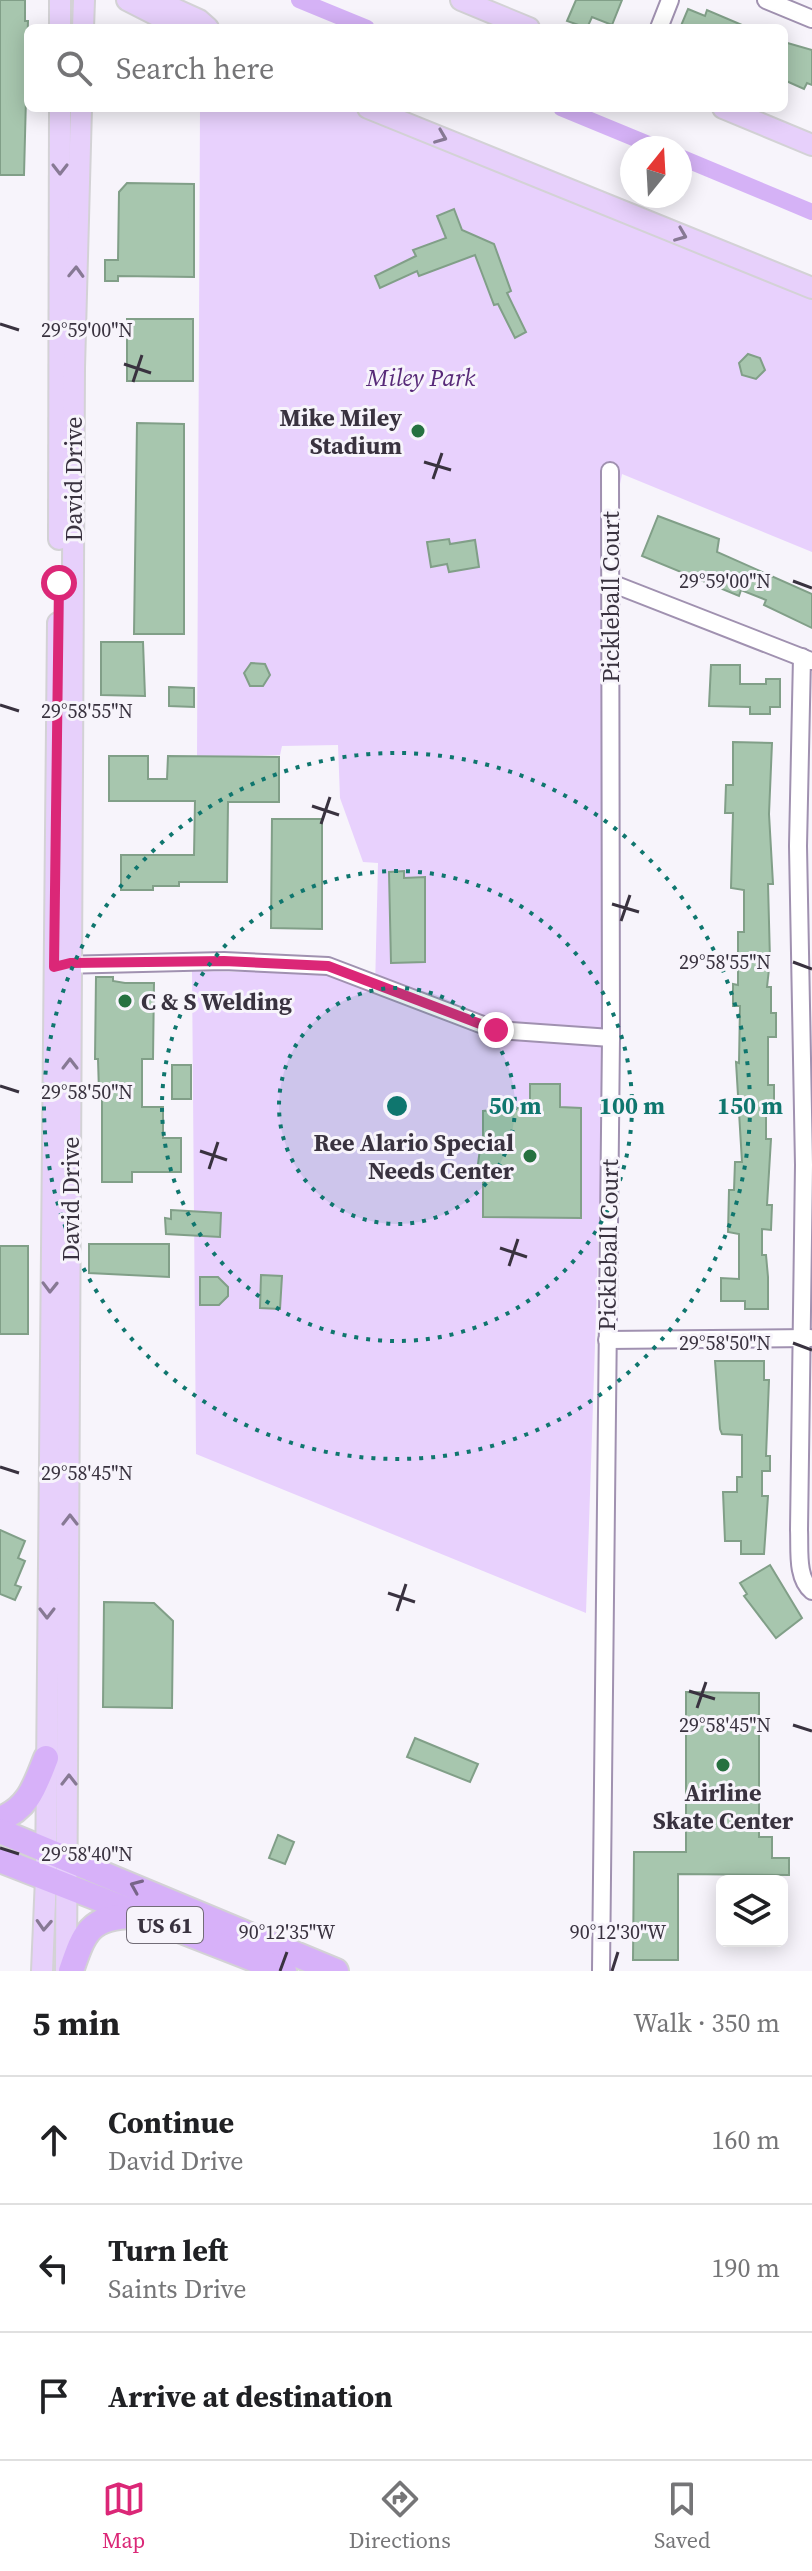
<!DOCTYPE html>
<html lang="en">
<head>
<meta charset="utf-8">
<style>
	body { margin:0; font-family:"Source Serif 4",serif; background:#f2f2f2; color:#202124 }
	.controls { position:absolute; right:24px; bottom:24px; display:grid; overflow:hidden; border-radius:12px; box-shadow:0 4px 20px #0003 }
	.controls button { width:72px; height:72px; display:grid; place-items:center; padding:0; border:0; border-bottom:2px solid #e0e0e0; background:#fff; color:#202124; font:40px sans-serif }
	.compass { position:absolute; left:620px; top:136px; width:72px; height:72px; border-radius:50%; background:#fff; box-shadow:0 4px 20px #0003; rotate:18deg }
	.stop { position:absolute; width:24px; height:24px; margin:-18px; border:6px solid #db2777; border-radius:50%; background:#fff }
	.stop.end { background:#db2777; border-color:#fff; box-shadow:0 2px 8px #0008 }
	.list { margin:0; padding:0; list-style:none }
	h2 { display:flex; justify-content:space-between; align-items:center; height:104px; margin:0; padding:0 32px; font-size:34px }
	h2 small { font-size:26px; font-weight:400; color:#757577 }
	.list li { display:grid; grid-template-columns:52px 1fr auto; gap:24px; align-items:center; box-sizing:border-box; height:128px; padding:0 32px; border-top:2px solid #e0e0e0 }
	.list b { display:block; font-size:30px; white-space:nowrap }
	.list p { margin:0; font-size:26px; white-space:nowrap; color:#757577 }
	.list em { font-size:26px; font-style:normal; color:#757577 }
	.icon { flex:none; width:44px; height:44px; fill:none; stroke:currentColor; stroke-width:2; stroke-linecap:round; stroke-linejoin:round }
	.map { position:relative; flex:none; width:812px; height:1971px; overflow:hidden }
	.search { position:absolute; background:#fff; box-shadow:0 4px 20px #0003; left:24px; right:24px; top:24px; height:88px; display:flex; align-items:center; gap:20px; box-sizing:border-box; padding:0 28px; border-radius:12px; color:#757577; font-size:30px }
	.sheet { height:488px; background:#fff }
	nav { display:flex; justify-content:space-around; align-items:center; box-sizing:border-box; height:112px; border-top:2px solid #e0e0e0; background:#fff; font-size:22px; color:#757577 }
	nav a { display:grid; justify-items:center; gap:4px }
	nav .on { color:#db2777 }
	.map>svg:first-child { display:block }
	.green { fill:#e8d1fd }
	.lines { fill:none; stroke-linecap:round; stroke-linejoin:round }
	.canal { stroke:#d5b2f6; stroke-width:16 }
	.building { fill:#a7c6ae; stroke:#819f88; stroke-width:2 }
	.minor-casing { stroke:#a091b0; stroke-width:20 }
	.major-casing { stroke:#d3d2d5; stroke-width:24 }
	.highway-casing { stroke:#d3d2d5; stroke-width:28 }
	.minor { stroke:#fff; stroke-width:16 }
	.major { stroke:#e7d0fb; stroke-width:20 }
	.highway { stroke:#d7b1f9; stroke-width:24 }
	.oneway { stroke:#877994 }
	.oneway2 { stroke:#786589 }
	.route { stroke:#db2777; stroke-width:10 }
	.ticks { fill:none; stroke:#39323f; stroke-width:3 }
	.ring { fill:none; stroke:#0f766e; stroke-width:4; stroke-dasharray:4 8 }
	.poi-dot { fill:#267140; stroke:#f7f4fb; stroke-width:3 }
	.labels { text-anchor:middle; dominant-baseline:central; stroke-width:6; stroke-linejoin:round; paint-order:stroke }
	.shield { fill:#f7f4fb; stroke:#726c77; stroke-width:2 }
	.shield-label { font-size:22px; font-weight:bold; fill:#39323f }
	.park-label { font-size:24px; font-style:italic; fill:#572978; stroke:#f7f4fb }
	.poi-label { font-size:24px; font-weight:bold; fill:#39323f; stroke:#f7f4fb; text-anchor:end }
	.street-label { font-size:24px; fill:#39323f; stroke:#f7f4fb }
	.ticks-label { font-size:20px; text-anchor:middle; fill:#39323f; stroke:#f7f4fb; stroke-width:6; stroke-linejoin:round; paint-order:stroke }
	.centre { fill:#0f766e; stroke:#f7f4fb; stroke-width:4 }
	.ring-label { font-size:24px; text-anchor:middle; font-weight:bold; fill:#0f766e; stroke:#f7f4fb; stroke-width:6; stroke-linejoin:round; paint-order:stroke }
</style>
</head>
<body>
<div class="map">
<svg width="812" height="1971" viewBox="0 0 812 1971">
	<rect width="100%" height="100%" fill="#f7f4fb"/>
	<polygon class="green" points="200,108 347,108 812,292 812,552 622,474 601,580 611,868 586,1613 196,1454 192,971 324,973 375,989 378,863 363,862 340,798 338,745 282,746 280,755 197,757"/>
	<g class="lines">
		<g class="canal">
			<polyline points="299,0 367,28"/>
			<polyline points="561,108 658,148"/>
			<polyline points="680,157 812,212"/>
		</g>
	</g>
	<g class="building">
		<polygon points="0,0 25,0 25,21 28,21 24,175 0,175"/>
		<polygon points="576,0 622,0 612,25 592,17 587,28 567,21"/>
		<polygon points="688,9 705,16 707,10 749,28 680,28"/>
		<polygon points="784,42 812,50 812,85 807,83 804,89 784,80"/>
		<polygon points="127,183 194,184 194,277 118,276 118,281 105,281 105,260 118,260 119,192"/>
		<polygon points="454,209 462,230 494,244 511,291 507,293 526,332 515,338 498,304 494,305 475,255 419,276 417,271 380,288 375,276 416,256 413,250 446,238 437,216"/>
		<rect x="127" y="319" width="66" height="62"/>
		<polygon points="748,354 760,358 765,370 756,379 742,375 739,363"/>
		<polygon points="137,423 184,424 184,634 134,634"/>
		<polygon points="658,516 719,539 717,552 812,594 812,628 764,605 766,600 741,590 739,596 642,556"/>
		<polygon points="449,539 450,544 475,540 479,567 449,572 447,564 431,567 427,542"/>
		<polygon points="101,642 143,642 145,696 101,695"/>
		<polygon points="251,663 265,664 270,675 263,686 250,686 244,673"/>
		<polygon points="711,665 740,665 740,684 766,684 766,679 780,679 780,707 770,707 770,714 750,714 750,707 709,706"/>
		<polygon points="169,687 194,688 194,707 169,706"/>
		<polygon points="733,742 772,743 769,814 773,884 768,884 770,960 767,987 771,987 771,1013 776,1013 776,1037 768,1037 768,1085 774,1085 774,1113 766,1113 766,1139 771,1139 767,1205 772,1205 771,1230 762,1229 762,1255 766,1255 768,1277 768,1309 745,1309 745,1301 721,1301 721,1278 739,1279 739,1234 728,1232 729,1190 734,1190 735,1162 742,1162 736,1062 739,1063 740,1006 733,1006 733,984 738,985 738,932 744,932 744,890 731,888 733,813 725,813 726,785 733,785"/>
		<polygon points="109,756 148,756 148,779 167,779 168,756 279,757 279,802 228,802 227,882 179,882 179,886 153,886 153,890 121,890 121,855 194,855 195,801 109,801"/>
		<polygon points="272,819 322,819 322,929 271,928"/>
		<polygon points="404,871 404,878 425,877 425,962 391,963 389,872"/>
		<polygon points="96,977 113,977 113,981 125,983 154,983 153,1059 142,1059 142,1107 163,1107 163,1138 181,1138 181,1172 132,1172 132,1182 102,1182 102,1092 99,1092 98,1059 95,1059"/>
		<rect x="172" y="1065" width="19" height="34"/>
		<polygon points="530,1084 560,1084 560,1107 581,1108 581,1218 483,1217 483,1179 480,1179 478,1164 480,1149 483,1149 483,1111 530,1107"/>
		<polygon points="171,1210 221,1213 220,1237 166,1234 165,1218 171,1219"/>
		<polygon points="89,1244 169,1244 169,1277 89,1273"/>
		<rect x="0" y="1246" width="28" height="88"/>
		<polygon points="261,1275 282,1276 280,1309 260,1308"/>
		<polygon points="200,1277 218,1277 228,1287 228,1296 219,1305 200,1305"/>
		<polygon points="715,1361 764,1361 764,1380 769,1380 766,1456 770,1456 770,1471 762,1471 762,1496 768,1496 764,1554 741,1554 741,1541 725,1541 723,1492 737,1492 737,1477 742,1477 742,1435 722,1434 720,1429"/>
		<polygon points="0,1530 25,1541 18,1558 25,1561 15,1585 21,1587 15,1600 0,1594"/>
		<polygon points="770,1565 802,1618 776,1638 744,1596 747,1594 740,1583"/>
		<polygon points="104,1602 154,1603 173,1621 172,1708 103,1707"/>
		<polygon points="686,1692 759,1693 759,1837 772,1837 772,1858 789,1858 789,1875 678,1874 678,1960 633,1960 634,1852 686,1852"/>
		<polygon points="415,1738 478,1764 470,1782 407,1757"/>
		<polygon points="278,1835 294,1842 285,1864 269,1858"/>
	</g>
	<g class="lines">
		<g class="minor-casing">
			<g id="minor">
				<polyline points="766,0 812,19"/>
				<polyline points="659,28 670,0"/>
				<polyline points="611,583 811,661"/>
				<path d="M802,657L798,846L804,1165L799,1530C800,1549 796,1578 812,1591"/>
				<polyline points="61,965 224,961 328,966 496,1030 611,1038"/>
				<polyline points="607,1340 810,1338"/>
				<polyline points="601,1971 611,1038 610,471"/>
			</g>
		</g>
		<g class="major-casing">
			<g id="major">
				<polyline points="127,0 182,28"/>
				<polyline points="155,0 199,20 208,28"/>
				<polyline points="461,0 529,28"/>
				<polyline points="60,28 60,0"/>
				<polyline points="83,28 84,0"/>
				<polyline points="368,108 812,288"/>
				<polyline points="723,108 812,145"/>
				<polyline points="59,539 60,108"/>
				<polyline points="42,1971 46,1878 58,623"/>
				<polyline points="66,1971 74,368 81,108"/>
			</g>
		</g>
		<g class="highway-casing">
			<g id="highway">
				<path d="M0,1819C29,1808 35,1785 46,1758"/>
				<polyline points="0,1831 336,1971"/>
				<polyline points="0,1860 284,1971"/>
				<path d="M71,1971C84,1933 89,1917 133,1916"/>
			</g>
		</g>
		<use href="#minor" class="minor"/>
		<use href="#major" class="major"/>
		<use href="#highway" class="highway"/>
	</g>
	<defs><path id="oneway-chevron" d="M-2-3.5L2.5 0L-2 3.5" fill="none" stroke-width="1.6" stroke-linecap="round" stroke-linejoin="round" transform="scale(2)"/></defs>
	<g class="oneway">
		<use href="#oneway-chevron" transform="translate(441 137) rotate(22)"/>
		<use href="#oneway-chevron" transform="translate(60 169) rotate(90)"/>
		<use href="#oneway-chevron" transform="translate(681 235) rotate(22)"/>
		<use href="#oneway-chevron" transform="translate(76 272) rotate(-88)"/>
		<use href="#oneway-chevron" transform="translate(70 1064) rotate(-90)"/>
		<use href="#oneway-chevron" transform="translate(50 1287) rotate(91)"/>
		<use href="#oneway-chevron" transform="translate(70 1520) rotate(-90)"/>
		<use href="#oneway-chevron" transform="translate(47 1613) rotate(90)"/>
		<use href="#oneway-chevron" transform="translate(69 1780) rotate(-90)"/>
		<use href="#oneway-chevron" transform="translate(44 1925) rotate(93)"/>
	</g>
	<use class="oneway2" href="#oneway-chevron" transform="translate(136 1886) rotate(-157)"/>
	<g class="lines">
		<polyline class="route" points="59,583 54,967 70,963 224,961 328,966 496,1030"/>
	</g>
	<path class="ticks" d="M0,324L19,330M124,364L151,373M133,382L142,355M424,462L451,470M433,479L442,453M793,581L812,588M0,705L19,711M312,806L339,815M321,824L330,797M612,904L639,912M621,921L630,895M793,962L812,969M0,1086L19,1092M200,1151L227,1160M209,1169L218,1142M500,1248L527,1257M509,1266L518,1239M793,1343L812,1350M0,1467L19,1473M388,1593L415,1602M397,1611L406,1584M689,1691L715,1699M697,1708L706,1682M793,1725L812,1731M0,1848L19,1854M280,1971L287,1952M612,1971L618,1952"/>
	<circle cx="397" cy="1106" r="118" fill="#0f766e" fill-opacity=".12"/>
	<g class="ring">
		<circle cx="397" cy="1106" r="118"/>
		<circle cx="397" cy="1106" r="235"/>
		<circle cx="397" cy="1106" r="353"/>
	</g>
	<g class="poi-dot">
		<circle cx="418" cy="431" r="8"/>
		<circle cx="125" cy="1001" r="8"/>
		<circle cx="530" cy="1156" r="8"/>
		<circle cx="723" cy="1765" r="8"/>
	</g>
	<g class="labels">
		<rect class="shield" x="127" y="1907" width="76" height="36" rx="6"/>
		<g class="shield-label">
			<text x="165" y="1925">US 61</text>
		</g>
		<g class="park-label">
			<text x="421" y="377">Miley Park</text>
		</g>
		<g class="poi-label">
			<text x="402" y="417">Mike Miley<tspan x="402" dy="28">Stadium</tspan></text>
			<text x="141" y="1001" text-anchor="start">C &amp; S Welding</text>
			<text x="514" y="1142">Ree Alario Special<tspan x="514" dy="28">Needs Center</tspan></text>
			<text x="723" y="1792" text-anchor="middle">Airline<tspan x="723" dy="28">Skate Center</tspan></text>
		</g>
		<g class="street-label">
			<text transform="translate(73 479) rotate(-90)">David Drive</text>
			<text transform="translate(610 597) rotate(-90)">Pickleball Court</text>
			<text transform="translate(70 1199) rotate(-90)">David Drive</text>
			<text transform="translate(608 1245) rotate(-89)">Pickleball Court</text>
		</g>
	</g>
	<g class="ticks-label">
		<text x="87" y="337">29°59'00"N</text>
		<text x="725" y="588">29°59'00"N</text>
		<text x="87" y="718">29°58'55"N</text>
		<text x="725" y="969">29°58'55"N</text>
		<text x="87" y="1099">29°58'50"N</text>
		<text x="725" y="1350">29°58'50"N</text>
		<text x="87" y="1480">29°58'45"N</text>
		<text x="725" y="1732">29°58'45"N</text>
		<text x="87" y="1861">29°58'40"N</text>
		<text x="287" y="1939">90°12'35"W</text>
		<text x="618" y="1939">90°12'30"W</text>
	</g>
	<circle cx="397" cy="1106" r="12" class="centre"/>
	<g class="ring-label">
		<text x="515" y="1114">50 m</text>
		<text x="632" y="1114">100 m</text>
		<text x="750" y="1114">150 m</text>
	</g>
</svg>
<div class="controls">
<button><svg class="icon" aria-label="layers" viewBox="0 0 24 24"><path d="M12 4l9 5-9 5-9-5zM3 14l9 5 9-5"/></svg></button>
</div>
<svg class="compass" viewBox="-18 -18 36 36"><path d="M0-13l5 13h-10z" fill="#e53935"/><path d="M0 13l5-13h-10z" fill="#757577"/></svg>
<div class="stop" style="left:59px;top:583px"></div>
<div class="stop end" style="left:496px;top:1030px"></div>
<div class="search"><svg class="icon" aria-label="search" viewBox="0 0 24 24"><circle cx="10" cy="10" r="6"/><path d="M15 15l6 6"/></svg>Search here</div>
</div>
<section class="sheet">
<h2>5 min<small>Walk · 350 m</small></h2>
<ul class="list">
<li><svg class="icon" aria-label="ahead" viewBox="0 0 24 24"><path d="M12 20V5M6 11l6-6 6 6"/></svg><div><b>Continue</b><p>David Drive</p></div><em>160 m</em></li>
<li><svg class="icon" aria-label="left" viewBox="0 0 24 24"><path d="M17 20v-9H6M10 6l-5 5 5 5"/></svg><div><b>Turn left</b><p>Saints Drive</p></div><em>190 m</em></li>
<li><svg class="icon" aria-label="arrive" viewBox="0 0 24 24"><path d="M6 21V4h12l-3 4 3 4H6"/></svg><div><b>Arrive at destination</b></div></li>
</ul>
</section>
<nav>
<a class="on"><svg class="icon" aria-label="map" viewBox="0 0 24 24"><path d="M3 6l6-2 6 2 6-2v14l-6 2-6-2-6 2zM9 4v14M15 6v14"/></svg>Map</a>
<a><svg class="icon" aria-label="directions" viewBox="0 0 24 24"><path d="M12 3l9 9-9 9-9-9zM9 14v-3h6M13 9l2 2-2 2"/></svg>Directions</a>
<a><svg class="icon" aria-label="saved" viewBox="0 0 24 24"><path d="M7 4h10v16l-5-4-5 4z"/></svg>Saved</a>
</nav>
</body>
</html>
